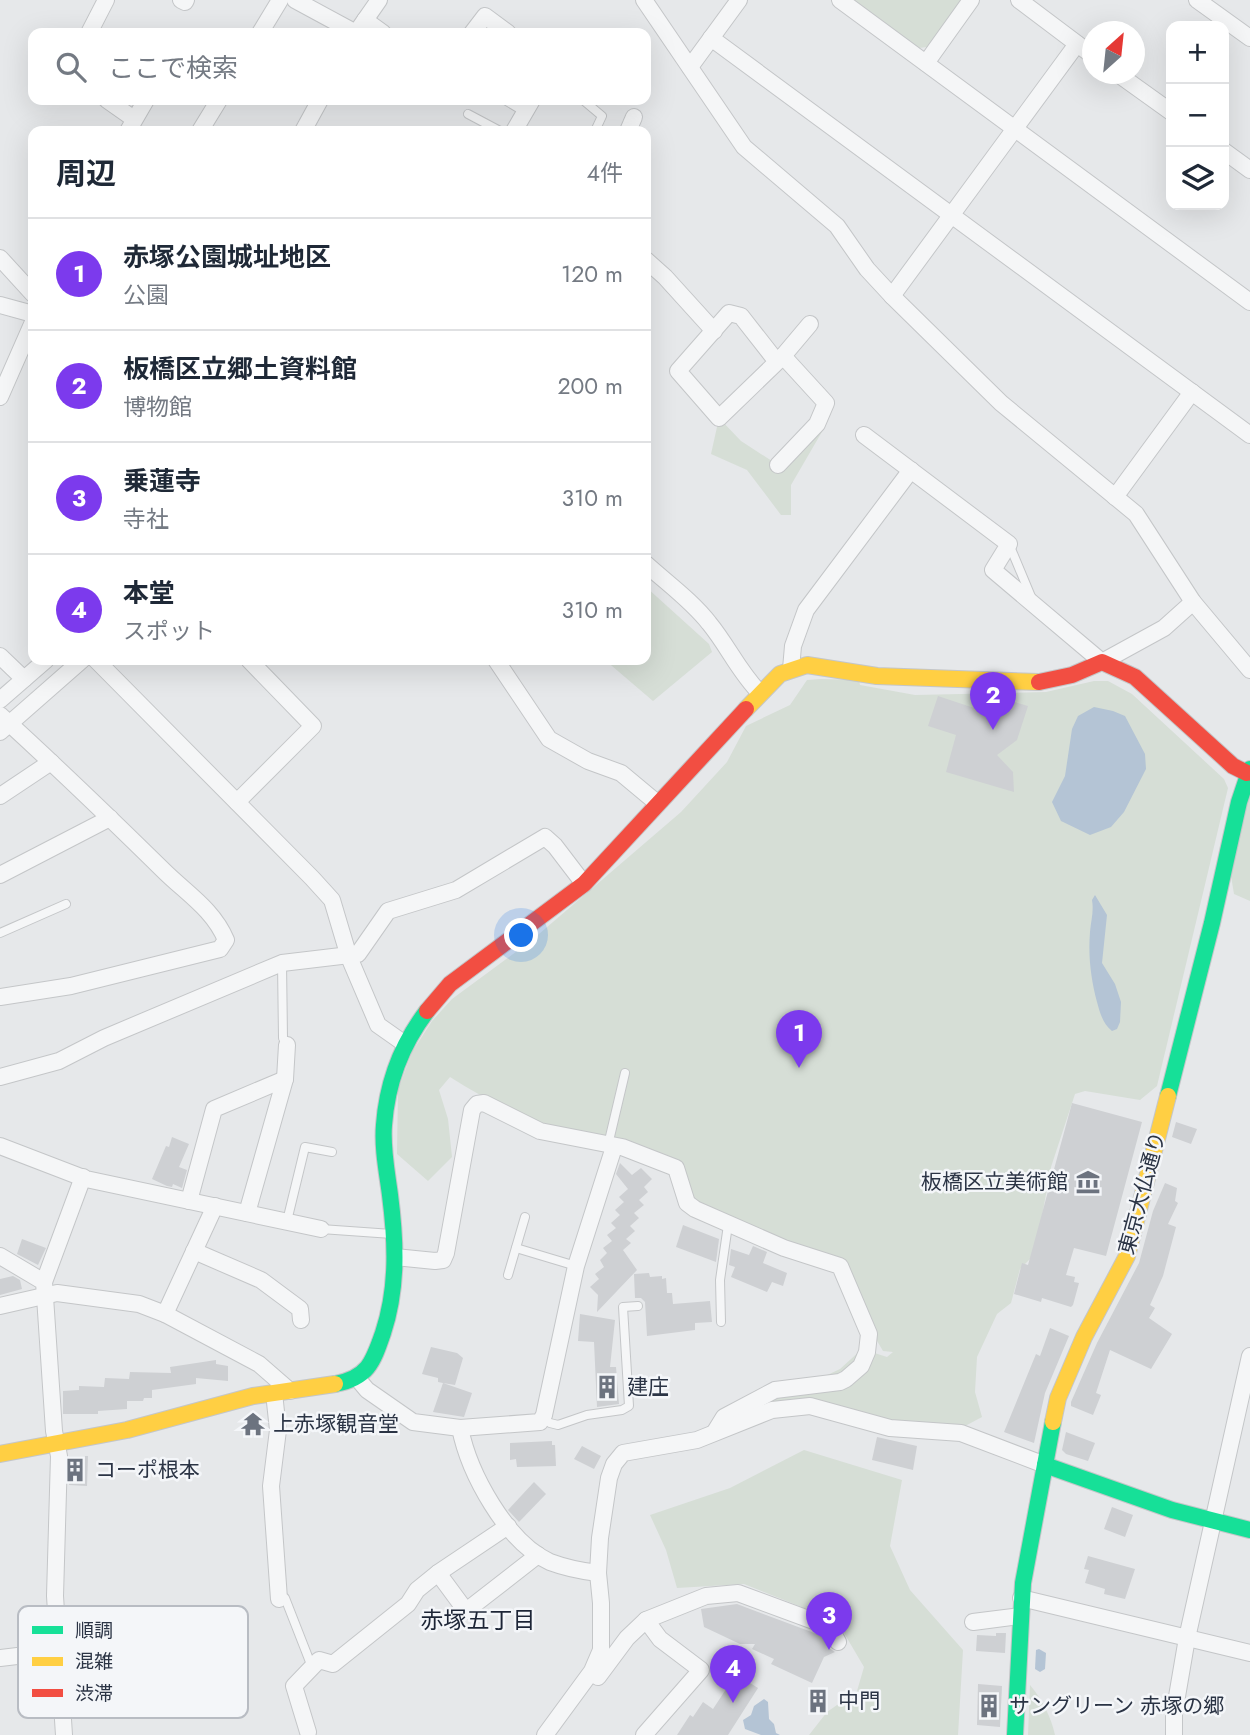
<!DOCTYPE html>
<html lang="ja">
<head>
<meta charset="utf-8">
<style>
	body { margin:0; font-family:Jost,"Noto Sans JP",sans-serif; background:#f6f6f7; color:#1f2937 }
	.controls { position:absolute; right:21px; top:21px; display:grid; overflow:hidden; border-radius:14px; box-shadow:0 7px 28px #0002 }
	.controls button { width:63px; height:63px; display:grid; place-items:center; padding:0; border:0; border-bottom:2px solid #e0e1e3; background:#fff; color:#1f2937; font:35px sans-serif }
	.compass { position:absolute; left:1082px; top:21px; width:63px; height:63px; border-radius:50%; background:#fff; box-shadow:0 7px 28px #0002; rotate:27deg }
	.you { position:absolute; left:522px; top:936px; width:24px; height:24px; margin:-18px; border:5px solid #fff; border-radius:50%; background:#1a73e8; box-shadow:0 0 0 10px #1a73e833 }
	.badge { display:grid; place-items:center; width:46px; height:46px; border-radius:50%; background:#7c3aed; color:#fff; font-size:23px; font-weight:700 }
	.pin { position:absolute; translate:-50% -58px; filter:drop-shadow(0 2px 4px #0008) }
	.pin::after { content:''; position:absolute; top:37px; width:24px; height:21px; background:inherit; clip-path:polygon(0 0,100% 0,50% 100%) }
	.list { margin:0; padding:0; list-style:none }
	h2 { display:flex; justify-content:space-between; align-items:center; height:91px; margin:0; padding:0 28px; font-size:30px }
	h2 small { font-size:23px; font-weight:400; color:#747a83 }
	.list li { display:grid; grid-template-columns:46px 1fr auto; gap:21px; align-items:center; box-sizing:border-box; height:112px; padding:0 28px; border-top:2px solid #e0e1e3 }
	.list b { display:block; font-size:26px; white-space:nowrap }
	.list p { margin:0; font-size:23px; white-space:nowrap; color:#747a83 }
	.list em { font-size:23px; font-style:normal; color:#747a83 }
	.icon { flex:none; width:38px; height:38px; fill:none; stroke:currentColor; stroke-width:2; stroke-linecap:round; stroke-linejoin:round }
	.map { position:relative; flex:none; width:1250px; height:1735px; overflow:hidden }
	.search { position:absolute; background:#fff; box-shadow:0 7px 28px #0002; left:28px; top:28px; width:623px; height:77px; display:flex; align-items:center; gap:18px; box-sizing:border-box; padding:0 24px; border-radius:14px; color:#747a83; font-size:26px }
	.panel { position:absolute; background:#fff; box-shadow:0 7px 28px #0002; left:28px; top:126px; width:623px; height:539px; border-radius:14px }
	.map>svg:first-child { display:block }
	.green { fill:#d6ded6 }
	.water { fill:#b4c4d5 }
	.building { fill:#ced0d3 }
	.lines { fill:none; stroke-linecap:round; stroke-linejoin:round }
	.lane-casing { stroke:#c4c6c8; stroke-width:10 }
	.street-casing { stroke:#c4c6c8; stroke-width:18 }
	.fast-casing { stroke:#c4c6c8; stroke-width:18 }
	.slow-casing { stroke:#c4c6c8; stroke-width:18 }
	.jam-casing { stroke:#c4c6c8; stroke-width:18 }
	.lane { stroke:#f5f6f7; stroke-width:8 }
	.street { stroke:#f5f6f7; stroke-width:16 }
	.fast { stroke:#16e098; stroke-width:16 }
	.slow { stroke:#ffcf43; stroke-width:16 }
	.jam { stroke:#f24e42; stroke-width:16 }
	.labels { text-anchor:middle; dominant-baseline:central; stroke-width:5; stroke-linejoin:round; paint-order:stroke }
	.poi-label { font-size:21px; fill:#2b3445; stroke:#f4f6f9; text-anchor:start }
	.street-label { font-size:21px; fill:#2b3445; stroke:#f4f6f9 }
	.neighbourhood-label { font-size:23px; fill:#1d2536; stroke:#f4f6f9 }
	.key { fill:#f4f6f9; stroke:#b8bcc3; stroke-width:2 }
	.key-label { font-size:19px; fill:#2b3445 }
</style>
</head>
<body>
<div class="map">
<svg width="1250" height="1735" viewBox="0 0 1250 1735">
	<rect width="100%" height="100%" fill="#e6e8ea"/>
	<g class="green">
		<polygon points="854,0 962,0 927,47 919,48"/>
		<polygon points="719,418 741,441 778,465 817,424 823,430 791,485 791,515 781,515 747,470 711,454"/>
		<polygon points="646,587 709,644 712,652 653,701 605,660 646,660"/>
		<path d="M821,679L859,680L860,685L915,695L1046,692L1094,681H1108L1132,694L1224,779L1228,788L1157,1086L1140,1100L1085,1091L1075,1094L1051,1167L1035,1254L1020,1269L1011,1303L997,1314L977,1357L975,1392L982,1417L952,1433L807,1406L738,1408L821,1378L840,1369L862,1349L887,1357L893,1352L883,1351L873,1334L843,1260L779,1238L693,1200L689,1182L684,1172C605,1145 520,1123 450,1077L439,1090L448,1119L452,1157L428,1181L397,1154L398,1090L412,1052L432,1021L452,999L532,940L681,812L727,762L746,726L790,705L807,680Z"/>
		<polygon points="1250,793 1250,901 1234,894 1228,858"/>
		<polygon points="804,1450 902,1480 890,1546 910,1590 963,1650 958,1735 809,1735 827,1712 857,1691 864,1667 837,1621 744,1584 677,1588 666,1550 650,1515 730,1488"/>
		<path d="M1030,1685C1042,1699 1051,1717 1055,1735H1028Z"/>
	</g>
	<g class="water">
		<polygon points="1094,707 1113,711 1125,716 1145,754 1146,769 1124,812 1111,827 1090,835 1061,821 1052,802 1065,776 1072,729 1078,716"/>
		<path d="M1095,895L1107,915L1102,963L1115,984L1121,1002L1120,1022L1117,1029L1112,1031C1103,1024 1100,1013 1097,1002C1091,979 1088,957 1090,932C1091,920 1094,912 1092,900Z"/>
		<polygon points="1039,1649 1046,1653 1045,1669 1040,1672 1035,1669 1036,1650"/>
		<polygon points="764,1699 768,1702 769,1719 774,1724 776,1733 780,1735 761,1735 745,1729 743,1720 751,1715 754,1706"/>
	</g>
	<g class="building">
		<polygon points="938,696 995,715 1001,698 1028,706 1017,740 997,755 1013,772 1014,792 946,772 956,735 928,726"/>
		<polygon points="1072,1103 1142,1122 1106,1256 1074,1248 1066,1275 1075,1277 1074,1282 1079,1283 1073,1305 1071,1307 1042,1298 1041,1302 1014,1294 1022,1263 1028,1265"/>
		<polygon points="1176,1122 1197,1129 1191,1144 1172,1137"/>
		<polygon points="172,1137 189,1144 179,1167 187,1170 182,1188 173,1184 172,1187 167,1186 152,1179 166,1146 169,1147"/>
		<polygon points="620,1163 632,1175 641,1168 652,1179 644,1187 648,1192 639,1200 644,1205 634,1213 639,1218 630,1226 635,1231 626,1239 631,1243 623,1250 637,1270 597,1312 598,1295 590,1287 599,1279 595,1274 604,1267 600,1260 607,1253 603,1248 612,1241 607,1235 616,1228 611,1223 620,1215 615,1210 624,1202 619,1197 628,1189 616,1174"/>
		<polygon points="1165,1183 1177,1188 1175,1201 1178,1203 1168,1224 1176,1227 1163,1276 1150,1305 1155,1308 1149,1318 1172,1334 1151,1369 1110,1350 1096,1393 1101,1395 1093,1415 1071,1406 1071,1402 1097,1343 1139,1263 1153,1211"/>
		<polygon points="683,1225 719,1239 716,1262 676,1247"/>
		<polygon points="22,1239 46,1248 38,1265 17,1254"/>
		<polygon points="753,1246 767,1252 763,1263 787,1273 783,1286 772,1282 767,1292 731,1277 735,1267 729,1265 731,1249 749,1255"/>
		<polygon points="649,1273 650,1277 662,1276 662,1279 666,1278 667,1293 672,1293 673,1304 710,1301 712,1322 695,1323 695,1330 647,1336 645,1302 641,1298 635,1298 634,1274"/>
		<polygon points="13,1276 20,1280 22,1289 0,1295 0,1279"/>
		<polygon points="580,1314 615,1320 610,1367 616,1367 619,1404 597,1407 594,1342 578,1341"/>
		<polygon points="1050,1328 1069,1336 1045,1393 1034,1443 1004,1432 1036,1354 1040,1356"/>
		<polygon points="431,1347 457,1353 463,1358 455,1385 443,1383 472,1393 464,1417 433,1412 443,1383 438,1382 438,1378 422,1374"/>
		<polygon points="216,1360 216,1364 228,1366 228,1381 196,1378 196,1384 152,1390 152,1398 144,1398 143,1401 127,1401 127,1409 98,1411 98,1414 63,1414 63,1391 79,1390 79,1386 104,1387 105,1378 129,1379 130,1372 171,1373 170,1367"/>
		<polygon points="1066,1432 1095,1443 1088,1461 1066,1454 1062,1450"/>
		<polygon points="877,1437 917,1446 913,1470 872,1460"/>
		<polygon points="552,1441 552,1445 555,1445 556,1466 517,1467 516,1459 510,1460 510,1443"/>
		<polygon points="582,1446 601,1456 594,1469 574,1459"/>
		<polygon points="69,1456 88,1456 87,1486 69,1485"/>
		<polygon points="534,1482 546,1494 519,1522 508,1510"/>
		<polygon points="1112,1507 1133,1515 1125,1537 1104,1529"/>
		<polygon points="1088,1556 1135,1569 1125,1599 1104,1594 1105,1589 1085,1583 1089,1570 1084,1569"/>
		<polygon points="737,1604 817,1634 823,1637 829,1648 835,1652 824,1657 812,1683 771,1664 774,1659 752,1649 755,1644 740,1644 704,1627 701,1609"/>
		<polygon points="996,1633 1006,1633 1005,1653 976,1651 977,1635 996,1636"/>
		<polygon points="736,1674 758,1688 728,1735 677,1735 690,1715 693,1717 703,1702 713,1709"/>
		<polygon points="978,1684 1002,1686 1000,1727 977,1725"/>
	</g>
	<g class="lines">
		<g class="lane-casing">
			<g id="lane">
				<polyline points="505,100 525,112"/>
				<polyline points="583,100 602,116 595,131"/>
				<polyline points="468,114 500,131"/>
				<polyline points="1009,544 1032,599"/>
				<polyline points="0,933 66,904"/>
				<polyline points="282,963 283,1038"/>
				<polyline points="608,1145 625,1073"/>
				<polyline points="287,1221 305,1147 332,1152"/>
				<polyline points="321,1229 392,1234"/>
				<polyline points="516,1248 576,1266"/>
				<polyline points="508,1275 525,1217"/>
				<polyline points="721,1322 720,1280 728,1225"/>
				<polyline points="543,1418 550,1423 558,1425 587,1415 622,1410 629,1406 623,1307 638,1306"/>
				<polyline points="279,1599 285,1598 312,1667"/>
			</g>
		</g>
		<g class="street-casing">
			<g id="street">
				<polyline points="181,0 185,2 186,0"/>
				<polyline points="295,0 356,33"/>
				<polyline points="644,0 744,147 837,226 867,269 892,296 1001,403 1136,514 1193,602 1250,670"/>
				<polyline points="840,0 1250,302"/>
				<polyline points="1019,0 1092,55"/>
				<polyline points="1197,0 1250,38"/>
				<polyline points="365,20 383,33"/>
				<polyline points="89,33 106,0"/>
				<polyline points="260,33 280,0"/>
				<polyline points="356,33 379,0"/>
				<polyline points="472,33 485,16 508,33"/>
				<polyline points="711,38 1250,435"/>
				<polyline points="926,63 971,0"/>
				<polyline points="690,67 739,0"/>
				<polyline points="1118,74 1171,112"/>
				<polyline points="107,100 134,119"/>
				<polyline points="128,131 146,100"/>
				<polyline points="200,131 219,100"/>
				<polyline points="303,131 320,100"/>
				<polyline points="514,131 532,100"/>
				<polyline points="628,131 634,117"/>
				<polyline points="1224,151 1250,170"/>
				<polyline points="0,258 33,294"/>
				<polyline points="646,260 665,277 714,331"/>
				<polyline points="892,296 1077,44"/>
				<polyline points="0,305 33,314"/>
				<polyline points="783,356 810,324"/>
				<polyline points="777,362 741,316 729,313 678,371 719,418 777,362 783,356 826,403 817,424 778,465"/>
				<polyline points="0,397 33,322"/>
				<polyline points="864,435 1009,544 993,570 1102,662 1164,628 1193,602"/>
				<polyline points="1115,497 1192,392"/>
				<path d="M646,564C667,583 692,601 709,623C728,646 739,672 760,693"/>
				<polyline points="0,656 24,679"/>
				<polyline points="96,660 312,878 332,900 349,957 378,1025 405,1044"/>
				<polyline points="496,660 549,739 588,761 621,773 657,803"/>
				<polyline points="791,669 793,646 806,610 911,470"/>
				<polyline points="0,700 46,660"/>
				<path d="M0,715C55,765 109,817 163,870C186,893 213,909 226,940L220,949L71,986L0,997"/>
				<polyline points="0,732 82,660"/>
				<polyline points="0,796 51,762"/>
				<polyline points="237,802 313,726 249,660"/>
				<polyline points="0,875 110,818"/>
				<polyline points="0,1077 59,1061 104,1038 282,963 358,954 388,911 456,890 545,837 555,846 584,884"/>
				<polyline points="0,1146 86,1179 321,1229"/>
				<polyline points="189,1201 214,1109 285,1079"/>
				<polyline points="247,1213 285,1079 287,1045"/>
				<polyline points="194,1251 261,1280 300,1309 301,1320"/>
				<polyline points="0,1256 44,1282 54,1431 59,1456 55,1596 64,1735"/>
				<polyline points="395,1257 435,1261 443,1260 446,1253 472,1110 477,1104 484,1103 540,1131 622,1147 676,1168 687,1203 695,1209 784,1248 840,1266 869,1334 867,1352 861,1366 846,1379 840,1382 775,1390 724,1417 716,1430"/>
				<polyline points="44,1282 83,1177"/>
				<polyline points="0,1306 57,1293 139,1304 165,1314 259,1364 290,1391"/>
				<polyline points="165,1314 215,1206"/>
				<polyline points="357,1378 367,1390 413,1422 460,1428 540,1422 544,1415 576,1266 614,1147"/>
				<polyline points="274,1393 278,1430 271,1486 279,1599"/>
				<path d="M460,1428C469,1473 506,1542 550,1562C566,1568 581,1571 598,1573"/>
				<polyline points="438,1573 466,1611 538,1555"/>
				<polyline points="1021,1598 1250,1653"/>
				<polyline points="973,1622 1020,1616"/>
				<polyline points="0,1658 59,1651"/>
				<polyline points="598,1677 627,1638 646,1620 706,1596 738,1593 830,1627 838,1642"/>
				<polyline points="308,1732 294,1686 319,1660 333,1664 408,1604 417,1590 438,1573 508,1526"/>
				<polyline points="545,1735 592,1671 601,1650 601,1603 598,1573 600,1538 609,1478 614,1464 623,1453 697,1440 772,1410 810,1406 890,1428 961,1433 1045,1465"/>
				<polyline points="644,1735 701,1670 660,1639 646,1620"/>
				<polyline points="1174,1735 1174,1714 1187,1638 1250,1356"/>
			</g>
		</g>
		<g class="fast-casing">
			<g id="fast">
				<polyline points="1168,1096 1212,923 1239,802 1250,769"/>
				<path d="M335,1384C368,1378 373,1362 383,1333C398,1288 396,1242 390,1195C387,1172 382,1148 384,1125C387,1084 402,1044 427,1011"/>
				<polyline points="1045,1465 1172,1510 1250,1530"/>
				<polyline points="1015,1735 1023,1583 1053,1422"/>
			</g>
		</g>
		<g class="slow-casing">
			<g id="slow">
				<polyline points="746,709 780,674 807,665 877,676 1039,682"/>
				<polyline points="1053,1422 1058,1398 1084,1337 1127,1256 1168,1096"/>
				<polyline points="0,1454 127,1430 253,1396 335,1384"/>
			</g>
		</g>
		<g class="jam-casing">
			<g id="jam">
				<polyline points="1039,682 1072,675 1102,662 1135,677 1233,766 1247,773"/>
				<polyline points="427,1011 450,984 584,884 746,709"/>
			</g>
		</g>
		<use href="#lane" class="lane"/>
		<use href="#street" class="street"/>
		<use href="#fast" class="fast"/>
		<use href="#slow" class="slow"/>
		<use href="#jam" class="jam"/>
	</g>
	<defs>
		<g id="museum-bare" transform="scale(1.89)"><path d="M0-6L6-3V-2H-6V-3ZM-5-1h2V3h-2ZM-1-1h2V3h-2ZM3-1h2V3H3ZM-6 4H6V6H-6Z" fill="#6c737f" stroke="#f4f6f9" stroke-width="2.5" paint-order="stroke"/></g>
		<g id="building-bare" transform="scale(1.89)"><path d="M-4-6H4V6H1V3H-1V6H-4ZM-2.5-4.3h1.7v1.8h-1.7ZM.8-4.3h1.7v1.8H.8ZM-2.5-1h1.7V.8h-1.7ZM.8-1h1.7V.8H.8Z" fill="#6c737f" stroke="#f4f6f9" stroke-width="2.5" paint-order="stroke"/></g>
		<g id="temple-bare" transform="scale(1.89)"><path d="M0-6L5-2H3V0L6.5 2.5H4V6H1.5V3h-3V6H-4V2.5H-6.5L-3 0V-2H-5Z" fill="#6c737f" stroke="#f4f6f9" stroke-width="2.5" paint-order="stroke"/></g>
	</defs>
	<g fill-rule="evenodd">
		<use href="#museum-bare" x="1088" y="1182"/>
		<use href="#building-bare" x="607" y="1387"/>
		<use href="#temple-bare" x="253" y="1424"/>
		<use href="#building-bare" x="75" y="1470"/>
		<use href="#building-bare" x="818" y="1701"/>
		<use href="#building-bare" x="989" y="1706"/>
	</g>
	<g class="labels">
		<g class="poi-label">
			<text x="1068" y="1182" text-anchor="end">板橋区立美術館</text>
			<text x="627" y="1387">建庄</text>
			<text x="273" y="1424">上赤塚観音堂</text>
			<text x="95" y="1470">コーポ根本</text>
			<text x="838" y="1701">中門</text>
			<text x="1009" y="1706">サングリーン 赤塚の郷</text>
		</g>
		<g class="street-label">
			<text transform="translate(1142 1193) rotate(-75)">東京大仏通り</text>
		</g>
		<g class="neighbourhood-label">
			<text x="478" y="1620">赤塚五丁目</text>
		</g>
	</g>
	<rect x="18" y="1606" width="230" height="112" rx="10" class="key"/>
	<rect x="32" y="1626" width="31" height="8" fill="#16e098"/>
	<rect x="32" y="1657" width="31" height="9" fill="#ffcf43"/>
	<rect x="32" y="1689" width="31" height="8" fill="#f24e42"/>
	<g class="key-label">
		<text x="75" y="1637">順調</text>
		<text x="75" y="1668">混雑</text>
		<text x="75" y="1700">渋滞</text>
	</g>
</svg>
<div class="controls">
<button>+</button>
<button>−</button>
<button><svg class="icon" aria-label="layers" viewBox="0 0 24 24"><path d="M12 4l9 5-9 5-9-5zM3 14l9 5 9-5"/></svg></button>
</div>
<svg class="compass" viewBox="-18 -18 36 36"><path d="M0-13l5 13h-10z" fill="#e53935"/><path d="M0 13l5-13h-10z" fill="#747a83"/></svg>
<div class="you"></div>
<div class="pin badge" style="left:799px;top:1068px">1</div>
<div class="pin badge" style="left:993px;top:730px">2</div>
<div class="pin badge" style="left:829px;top:1650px">3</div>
<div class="pin badge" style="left:733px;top:1703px">4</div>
<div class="search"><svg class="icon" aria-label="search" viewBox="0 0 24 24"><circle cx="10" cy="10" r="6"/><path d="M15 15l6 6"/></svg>ここで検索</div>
<section class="panel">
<h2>周辺<small>4件</small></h2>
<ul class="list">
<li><span class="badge">1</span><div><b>赤塚公園城址地区</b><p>公園</p></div><em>120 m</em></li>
<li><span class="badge">2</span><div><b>板橋区立郷土資料館</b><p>博物館</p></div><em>200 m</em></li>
<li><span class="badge">3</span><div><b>乗蓮寺</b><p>寺社</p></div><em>310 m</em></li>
<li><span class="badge">4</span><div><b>本堂</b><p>スポット</p></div><em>310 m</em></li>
</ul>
</section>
</div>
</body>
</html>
